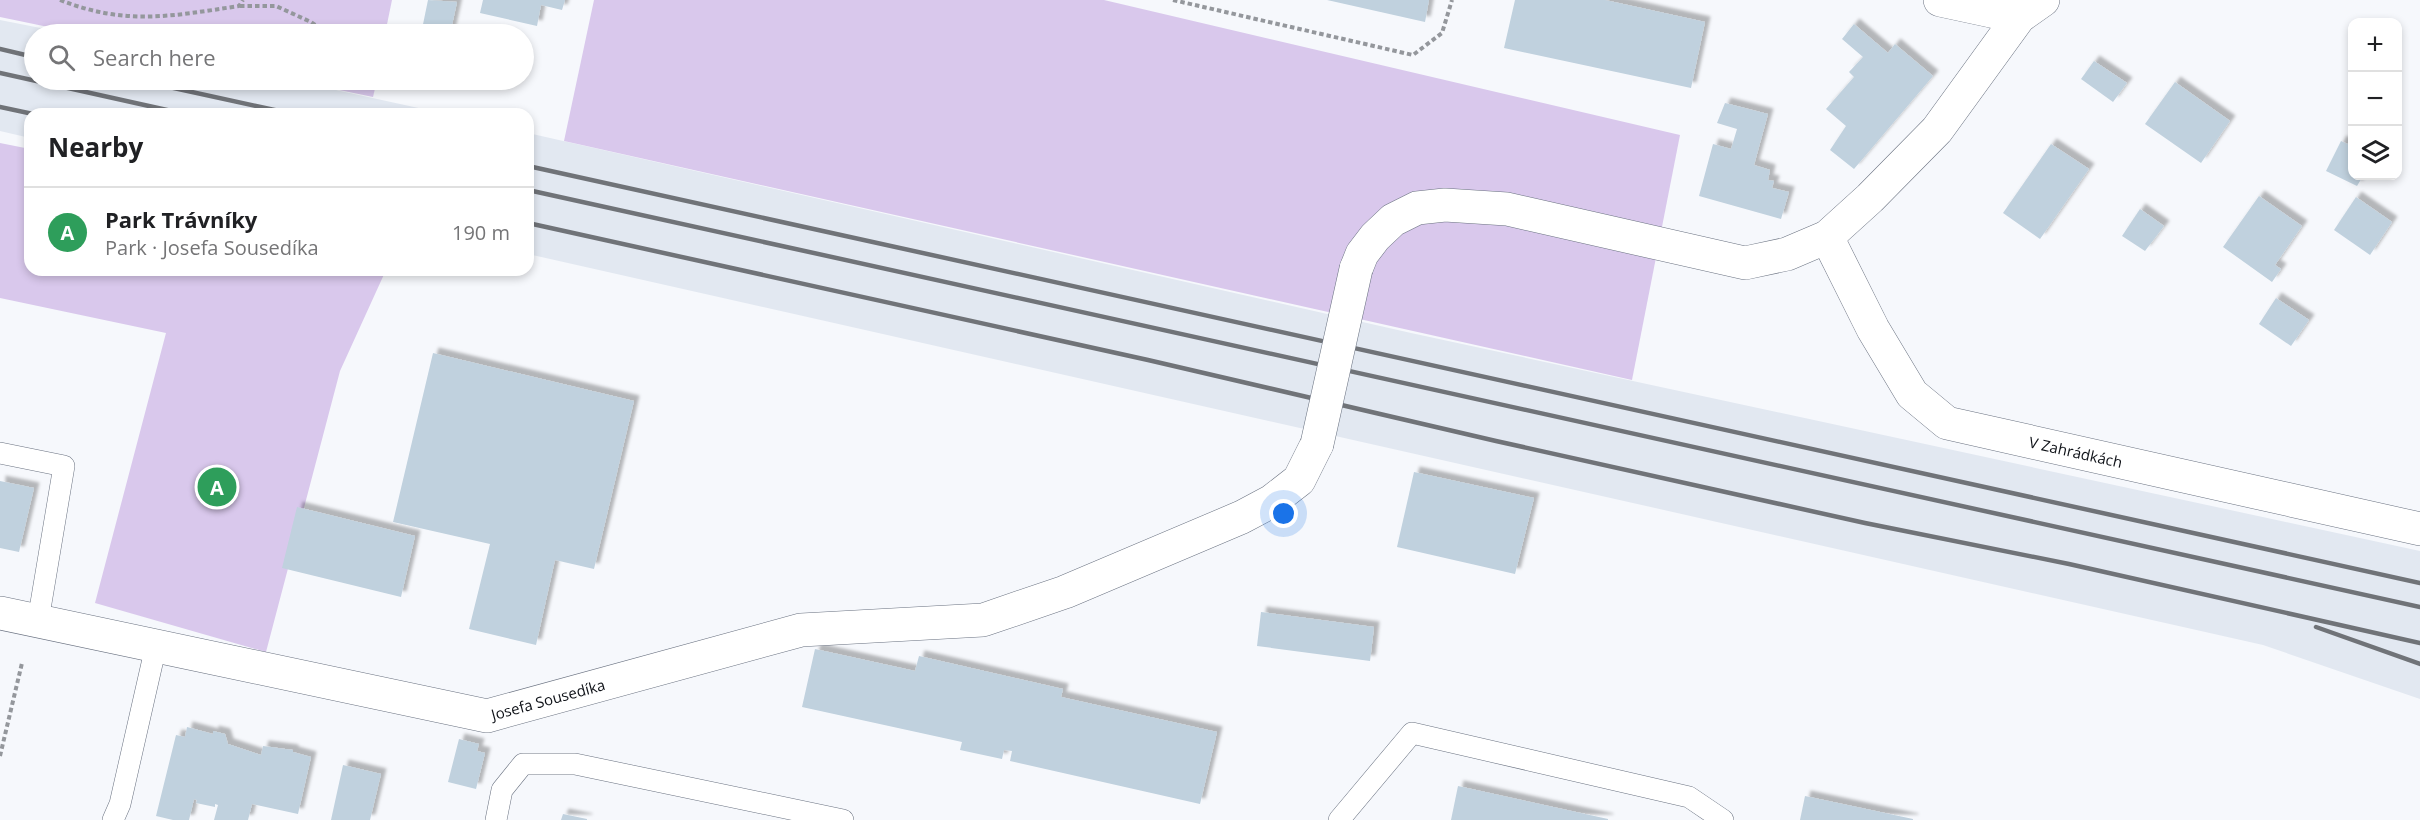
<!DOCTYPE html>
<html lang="en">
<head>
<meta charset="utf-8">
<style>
	body { margin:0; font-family:"Open Sans",sans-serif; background:#f2f2f2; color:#202124 }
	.controls { position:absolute; right:18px; top:18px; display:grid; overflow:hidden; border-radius:12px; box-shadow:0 3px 9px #0003 }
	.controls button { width:54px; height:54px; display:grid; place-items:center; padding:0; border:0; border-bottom:2px solid #e0e0e0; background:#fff; color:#202124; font:30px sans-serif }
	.you { position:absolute; left:1284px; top:514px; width:21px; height:21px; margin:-15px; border:4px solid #fff; border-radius:50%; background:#1a73e8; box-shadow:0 0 0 9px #1a73e833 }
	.badge { display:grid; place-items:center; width:39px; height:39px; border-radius:50%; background:#db2777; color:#fff; font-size:20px; font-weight:700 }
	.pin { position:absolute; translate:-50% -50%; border:3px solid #fff; box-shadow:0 2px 6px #0006 }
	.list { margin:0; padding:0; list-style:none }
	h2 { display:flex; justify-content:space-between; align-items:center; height:78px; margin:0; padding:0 24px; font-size:26px }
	h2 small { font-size:20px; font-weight:400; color:#757577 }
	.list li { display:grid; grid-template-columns:39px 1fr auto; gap:18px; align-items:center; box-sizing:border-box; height:90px; padding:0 24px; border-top:2px solid #e0e0e0 }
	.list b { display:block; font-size:22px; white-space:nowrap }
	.list p { margin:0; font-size:20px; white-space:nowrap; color:#757577 }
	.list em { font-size:20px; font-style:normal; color:#757577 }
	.icon { flex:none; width:33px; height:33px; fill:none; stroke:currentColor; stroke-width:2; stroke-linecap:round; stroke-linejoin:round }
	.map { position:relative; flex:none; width:2420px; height:820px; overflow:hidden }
	.search { position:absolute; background:#fff; box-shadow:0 3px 9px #0003; left:24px; top:24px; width:510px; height:66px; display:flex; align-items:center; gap:15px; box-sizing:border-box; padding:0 21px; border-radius:33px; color:#757577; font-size:22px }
	.panel { position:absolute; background:#fff; box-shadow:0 3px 9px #0003; left:24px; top:108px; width:510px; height:168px; border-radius:18px }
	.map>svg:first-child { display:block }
	.built { fill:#e2e8f1 }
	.green { fill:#d9c8ec }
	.building { fill:#c0d1de; filter:url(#shadow) }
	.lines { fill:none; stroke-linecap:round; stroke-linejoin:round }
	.service-casing { stroke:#6a7281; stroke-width:22 }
	.minor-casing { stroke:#6a7281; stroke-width:34 }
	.path { stroke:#94979c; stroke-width:4; stroke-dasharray:4.5 3; stroke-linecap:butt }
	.service { stroke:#fff; stroke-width:21 }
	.minor { stroke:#fff; stroke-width:33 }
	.rail { stroke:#707378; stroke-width:4.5 }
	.minor-bridge-casing { stroke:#6a7281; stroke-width:34; stroke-linecap:butt }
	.minor-bridge { stroke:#fff; stroke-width:33 }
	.labels { text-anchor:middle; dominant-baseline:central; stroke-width:6; stroke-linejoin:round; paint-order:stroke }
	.street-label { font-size:15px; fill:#0e1117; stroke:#f6f8fc }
</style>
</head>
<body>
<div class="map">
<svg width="2420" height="820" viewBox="0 0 2420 820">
	<defs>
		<filter id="shadow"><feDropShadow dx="5.5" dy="-5.5" stdDeviation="1.5" flood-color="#0004"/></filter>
	</defs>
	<rect width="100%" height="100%" fill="#f6f8fc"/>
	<g class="built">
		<polygon points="0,20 71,34 34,34 34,80 290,80 446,114 30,114 30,138 0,131"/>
		<polygon points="528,133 1411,333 2420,551 2420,699 2263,645 528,254"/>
	</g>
	<g class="green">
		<polygon points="0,0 392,0 385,34 82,34 0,17"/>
		<polygon points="594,0 1104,0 1680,135 1632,380 564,141"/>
		<polygon points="291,80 377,80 373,97"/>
		<polygon points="0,143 30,149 30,270 386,270 340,371 266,652 95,603 166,333 0,298"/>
	</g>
	<g class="building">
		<polygon points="428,0 457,2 450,34 421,34"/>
		<polygon points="483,0 565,0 562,10 541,5 537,26 480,13"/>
		<polygon points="1327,0 1429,0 1425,22"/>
		<polygon points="1515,0 1605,0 1705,22 1691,88 1504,48"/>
		<polygon points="1854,24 1888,53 1895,44 1933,76 1854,169 1830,150 1846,126 1826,109 1854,77 1849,72 1863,57 1842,39"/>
		<polygon points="2094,61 2127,83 2113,102 2081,79"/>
		<polygon points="2175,82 2230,121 2201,163 2145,124"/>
		<polygon points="1725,103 1768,114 1754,165 1770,170 1768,180 1774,181 1772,188 1789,192 1781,219 1699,196 1713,144 1731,149 1737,129 1717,123"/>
		<polygon points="2341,141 2352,146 2352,176 2363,176 2357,186 2326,171"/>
		<polygon points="2051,144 2089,169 2040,239 2003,213"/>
		<polygon points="2259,196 2302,226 2275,265 2281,269 2272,282 2223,247"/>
		<polygon points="2356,197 2392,222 2370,255 2334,230"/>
		<polygon points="2140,209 2164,226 2145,251 2122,236"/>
		<polygon points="2276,298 2309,320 2291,346 2259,324"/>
		<polygon points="433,353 634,401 594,569 555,560 536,645 469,629 490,544 393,522"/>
		<polygon points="1414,472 1534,498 1515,574 1397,547"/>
		<polygon points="0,481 34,488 19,552 0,548"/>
		<polygon points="297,507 415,536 401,597 282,568"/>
		<polygon points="1261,612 1374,627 1370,661 1257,646"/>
		<polygon points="815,649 915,671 919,656 1063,689 1061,697 1217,732 1200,804 1010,761 1012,751 1004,750 1002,759 960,750 962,742 802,707"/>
		<polygon points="187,727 213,734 213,731 225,734 228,744 261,755 263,746 293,750 293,752 311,757 298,814 252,804 248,820 214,820 218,805 215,804 215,807 196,803 197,800 194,799 189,820 173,820 156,816 176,735 185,737"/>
		<polygon points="459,739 479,744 477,751 485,753 476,789 448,782"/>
		<polygon points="343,765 381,774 370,820 331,820"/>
		<polygon points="1458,786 1608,819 1608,820 1451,820"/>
		<polygon points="1805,796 1913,819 1913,820 1800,820"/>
		<polygon points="563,814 587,819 587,820 561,820"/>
	</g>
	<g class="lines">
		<g class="service-casing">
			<g id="service">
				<polyline points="0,453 64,466 38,621"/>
				<polyline points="113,820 120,804 156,646"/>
				<polyline points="496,820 502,790 523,764 575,764 843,820"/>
				<polyline points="1339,820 1412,733 1689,797 1723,820"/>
			</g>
		</g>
		<g class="minor-casing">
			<g id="minor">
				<polyline points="1940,0 2019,17"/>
				<path id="s1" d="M1827,237L1873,329L1912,394L1947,423L2420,529"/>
				<polyline points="1356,269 1362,254 1375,237 1393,220 1417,208 1445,205 1507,209 1745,263 1787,254 1827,237 1870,198 1937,130 2019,17 2043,0"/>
				<path id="s2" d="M0,613L487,716L801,630L983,620L1065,592L1242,517L1272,501L1299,480L1317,444"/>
			</g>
		</g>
		<g class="path">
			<path d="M60,0C126,26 172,16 239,6L243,0"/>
			<polyline points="1173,0 1413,55 1442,33 1452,0"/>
			<polyline points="240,6 276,6 311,22 328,34"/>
			<polyline points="0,756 22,663"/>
		</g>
		<use href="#service" class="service"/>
		<use href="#minor" class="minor"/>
		<g class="rail">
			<polyline points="0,49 34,57"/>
			<polyline points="0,73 185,114"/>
			<polyline points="137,80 293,114"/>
			<polyline points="0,107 33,114"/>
			<polyline points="528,166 2420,583"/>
			<polyline points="528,190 2420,607"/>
			<polyline points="528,223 1148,360 1496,441 1865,523 2069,564 2420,643"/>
			<polyline points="2316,627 2420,664"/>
		</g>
		<g class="minor-bridge-casing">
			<polyline id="minor-bridge" points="1317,444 1356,269"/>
		</g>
		<use href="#minor-bridge" class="minor-bridge"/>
	</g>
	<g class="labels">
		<g class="street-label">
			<text stroke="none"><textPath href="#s1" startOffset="356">V Zahrádkách</textPath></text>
			<text stroke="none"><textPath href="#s2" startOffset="561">Josefa Sousedíka</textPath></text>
		</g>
	</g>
</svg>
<div class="controls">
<button>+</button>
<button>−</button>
<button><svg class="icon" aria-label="layers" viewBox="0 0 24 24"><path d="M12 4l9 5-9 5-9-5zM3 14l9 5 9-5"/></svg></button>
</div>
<div class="you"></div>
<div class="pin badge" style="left:217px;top:487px;background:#2e9e5b">A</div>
<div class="search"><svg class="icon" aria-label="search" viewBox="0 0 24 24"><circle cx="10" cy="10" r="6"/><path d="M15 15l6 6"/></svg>Search here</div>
<section class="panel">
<h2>Nearby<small></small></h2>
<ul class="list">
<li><span class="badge" style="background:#2e9e5b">A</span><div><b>Park Trávníky</b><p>Park · Josefa Sousedíka</p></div><em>190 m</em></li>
</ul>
</section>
</div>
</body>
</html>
